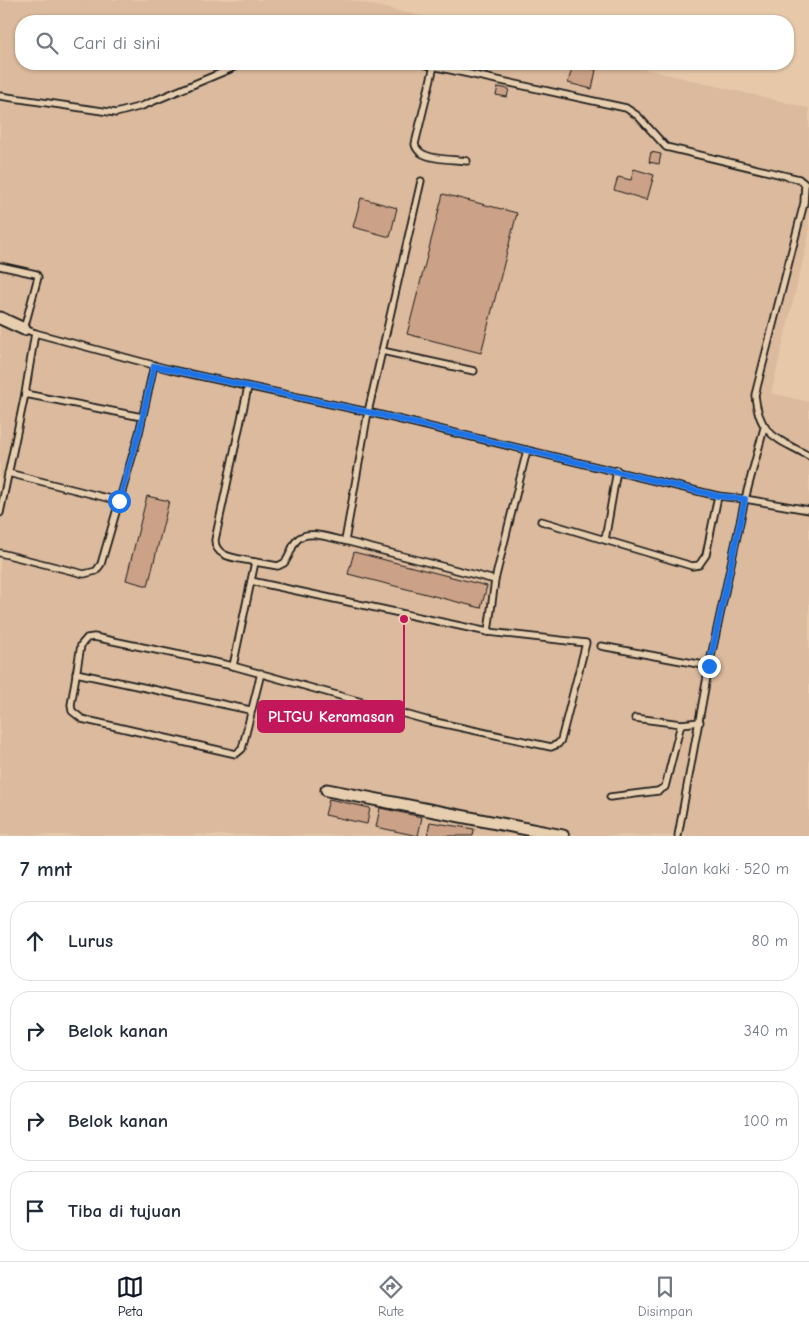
<!DOCTYPE html>
<html lang="id">
<head>
<meta charset="utf-8">
<style>
	body { margin:0; font-family:"Comic Neue",sans-serif; background:#f6f6f7; color:#1f2937 }
	.stop { position:absolute; width:15px; height:15px; margin:-11px; border:4px solid #1a73e8; border-radius:50%; background:#fff }
	.stop.end { background:#1a73e8; border-color:#fff; box-shadow:0 1px 5px #0008 }
	.list { margin:0; padding:0; list-style:none }
	h2 { display:flex; justify-content:space-between; align-items:center; height:65px; margin:0; padding:0 20px; font-size:21px }
	h2 small { font-size:16px; font-weight:400; color:#747a83 }
	.list li { display:grid; grid-template-columns:32px 1fr auto; gap:15px; align-items:center; box-sizing:border-box; height:80px; margin:0 10px 10px; padding:0 10px; border:1px solid #e0e1e3; border-radius:20px }
	.list b { display:block; font-size:19px; white-space:nowrap }
	.list em { font-size:16px; font-style:normal; color:#747a83 }
	.icon { flex:none; width:28px; height:28px; fill:none; stroke:currentColor; stroke-width:2; stroke-linecap:round; stroke-linejoin:round }
	.map { position:relative; flex:none; width:809px; height:836px; overflow:hidden }
	.search { position:absolute; background:#fff; box-shadow:0 1px 4px #0004; left:15px; right:15px; top:15px; height:55px; display:flex; align-items:center; gap:12px; box-sizing:border-box; padding:0 18px; border-radius:20px; color:#747a83; font-size:19px }
	.sheet { height:425px; background:#fff }
	nav { display:flex; justify-content:space-around; align-items:center; box-sizing:border-box; height:70px; border-top:1px solid #e0e1e3; background:#fff; font-size:14px; color:#747a83 }
	nav a { display:grid; justify-items:center; gap:2px }
	nav .on { color:#111827 }
	.map>svg:first-child { display:block }
	.built { fill:#dbba9d }
	.building { fill:#cba187; stroke:#1c1c1c }
	.lines { fill:none; stroke-linecap:round; stroke-linejoin:round }
	.lane-casing { stroke:#1c1c1c; stroke-width:9 }
	.street-casing { stroke:#1c1c1c; stroke-width:15 }
	.lane { stroke:#e7ceaf; stroke-width:5.5 }
	.street { stroke:#e7ceaf; stroke-width:11 }
	.route { stroke:#1a73e8; stroke-width:6 }
	.leader { fill:none; stroke:#c2185b; stroke-width:2 }
	.callout-dot { fill:#c2185b; stroke:#e7ceaf; stroke-width:2 }
	.callout { fill:#c2185b; stroke:#c2185b; stroke-width:2 }
	.callout-label { font-size:16px; text-anchor:middle; font-weight:bold; fill:#fff }
</style>
</head>
<body>
<div class="map">
<svg width="809" height="836" viewBox="0 0 809 836">
	<rect width="100%" height="100%" fill="#e7c9aa"/>
	<filter id="ink" filterUnits="userSpaceOnUse"><feTurbulence type="fractalNoise" baseFrequency=".02" numOctaves="2"/><feDisplacementMap in="SourceGraphic" scale="10" xChannelSelector="R" yChannelSelector="G"/><feConvolveMatrix kernelMatrix="1 2 1 2 8 2 1 2 1" color-interpolation-filters="sRGB"/></filter>
	<g filter="url(#ink)">
		<polygon class="built" points="0,0 350,0 442,21 21,21 21,64 623,64 809,108 809,235 771,393 809,402 809,836 0,835"/>
		<g class="building">
			<polygon points="497,64 520,64 519,69"/>
			<polygon points="573,64 596,70 592,89 568,83"/>
			<polygon points="498,87 509,89 507,97 496,95"/>
			<polygon points="651,152 661,154 659,164 649,162"/>
			<polygon points="634,169 654,175 647,200 614,190 618,177 631,180"/>
			<polygon points="443,194 517,213 481,353 407,334"/>
			<polygon points="361,198 397,208 390,237 353,227"/>
			<polygon points="147,496 169,501 148,586 126,580"/>
			<polygon points="354,552 487,586 481,608 348,574"/>
			<polygon points="329,799 370,808 367,824 325,815"/>
			<polygon points="380,808 422,817 418,836 376,827"/>
			<polygon points="430,822 474,829 473,836 427,836"/>
		</g>
		<g class="lines">
			<g class="lane-casing">
				<g id="lane">
					<path d="M423,64L626,108L638,116L666,147L799,179L805,184L804,203L755,395C759,436 777,438 809,456"/>
					<path d="M434,66L415,144C418,161 452,159 467,161"/>
					<polyline points="0,96 116,113 142,106 242,64"/>
					<polyline points="421,181 368,412 345,541 495,580 527,450"/>
					<polyline points="0,266 36,274 38,277 24,329 35,333 172,370 368,412 718,496 745,499 764,428"/>
					<polyline points="382,351 474,371"/>
					<polyline points="25,394 142,417"/>
					<polyline points="8,473 119,501"/>
					<polyline points="0,513 25,394 35,333"/>
					<polyline points="541,521 605,540 617,470"/>
					<polyline points="605,540 692,566 699,565 706,555 718,496"/>
					<polyline points="0,553 84,574 96,571 101,564 139,433 154,365"/>
					<path d="M255,562L278,566L284,563C291,556 291,545 298,539C308,529 333,539 345,541"/>
					<polyline points="251,581 488,632 586,643 561,740 558,744 551,747 426,720 233,666 94,637 87,638 81,645 71,705 72,711 82,719 236,754 242,749 261,673"/>
					<polyline points="488,632 495,580"/>
					<polyline points="601,646 709,666"/>
					<path d="M233,666L255,562C240,558 215,559 215,540L248,387"/>
					<polyline points="76,673 250,710"/>
					<polyline points="635,718 681,724 700,722"/>
					<polyline points="610,797 658,791 665,787 681,724"/>
					<polyline points="678,836 709,666 745,499 809,510"/>
				</g>
			</g>
			<g class="street-casing">
				<g id="street">
					<polyline points="0,318 24,329"/>
					<polyline points="327,790 563,836"/>
				</g>
			</g>
			<use href="#lane" class="lane"/>
			<use href="#street" class="street"/>
		</g>
	</g>
	<g class="lines" filter="url(#ink)">
		<polyline class="route" points="119,501 139,433 154,366 368,412 718,496 745,499 709,666"/>
	</g>
	<path class="leader" d="M404 619L404 716"/>
	<circle class="callout-dot" cx="404" cy="619" r="5"/>
	<rect class="callout" x="258" y="701" width="146" height="31" rx="5"/>
	<g class="callout-label">
		<text x="331" y="722">PLTGU Keramasan</text>
	</g>
</svg>
<div class="stop" style="left:119px;top:501px"></div>
<div class="stop end" style="left:709px;top:666px"></div>
<div class="search"><svg class="icon" aria-label="search" viewBox="0 0 24 24"><circle cx="10" cy="10" r="6"/><path d="M15 15l6 6"/></svg>Cari di sini</div>
</div>
<section class="sheet">
<h2>7 mnt<small>Jalan kaki · 520 m</small></h2>
<ul class="list">
<li><svg class="icon" aria-label="ahead" viewBox="0 0 24 24"><path d="M12 20V5M6 11l6-6 6 6"/></svg><div><b>Lurus</b></div><em>80 m</em></li>
<li><svg class="icon" aria-label="right" viewBox="0 0 24 24"><path d="M7 20v-9h11M14 6l5 5-5 5"/></svg><div><b>Belok kanan</b></div><em>340 m</em></li>
<li><svg class="icon" aria-label="right" viewBox="0 0 24 24"><path d="M7 20v-9h11M14 6l5 5-5 5"/></svg><div><b>Belok kanan</b></div><em>100 m</em></li>
<li><svg class="icon" aria-label="arrive" viewBox="0 0 24 24"><path d="M6 21V4h12l-3 4 3 4H6"/></svg><div><b>Tiba di tujuan</b></div></li>
</ul>
</section>
<nav>
<a class="on"><svg class="icon" aria-label="map" viewBox="0 0 24 24"><path d="M3 6l6-2 6 2 6-2v14l-6 2-6-2-6 2zM9 4v14M15 6v14"/></svg>Peta</a>
<a><svg class="icon" aria-label="directions" viewBox="0 0 24 24"><path d="M12 3l9 9-9 9-9-9zM9 14v-3h6M13 9l2 2-2 2"/></svg>Rute</a>
<a><svg class="icon" aria-label="saved" viewBox="0 0 24 24"><path d="M7 4h10v16l-5-4-5 4z"/></svg>Disimpan</a>
</nav>
</body>
</html>
